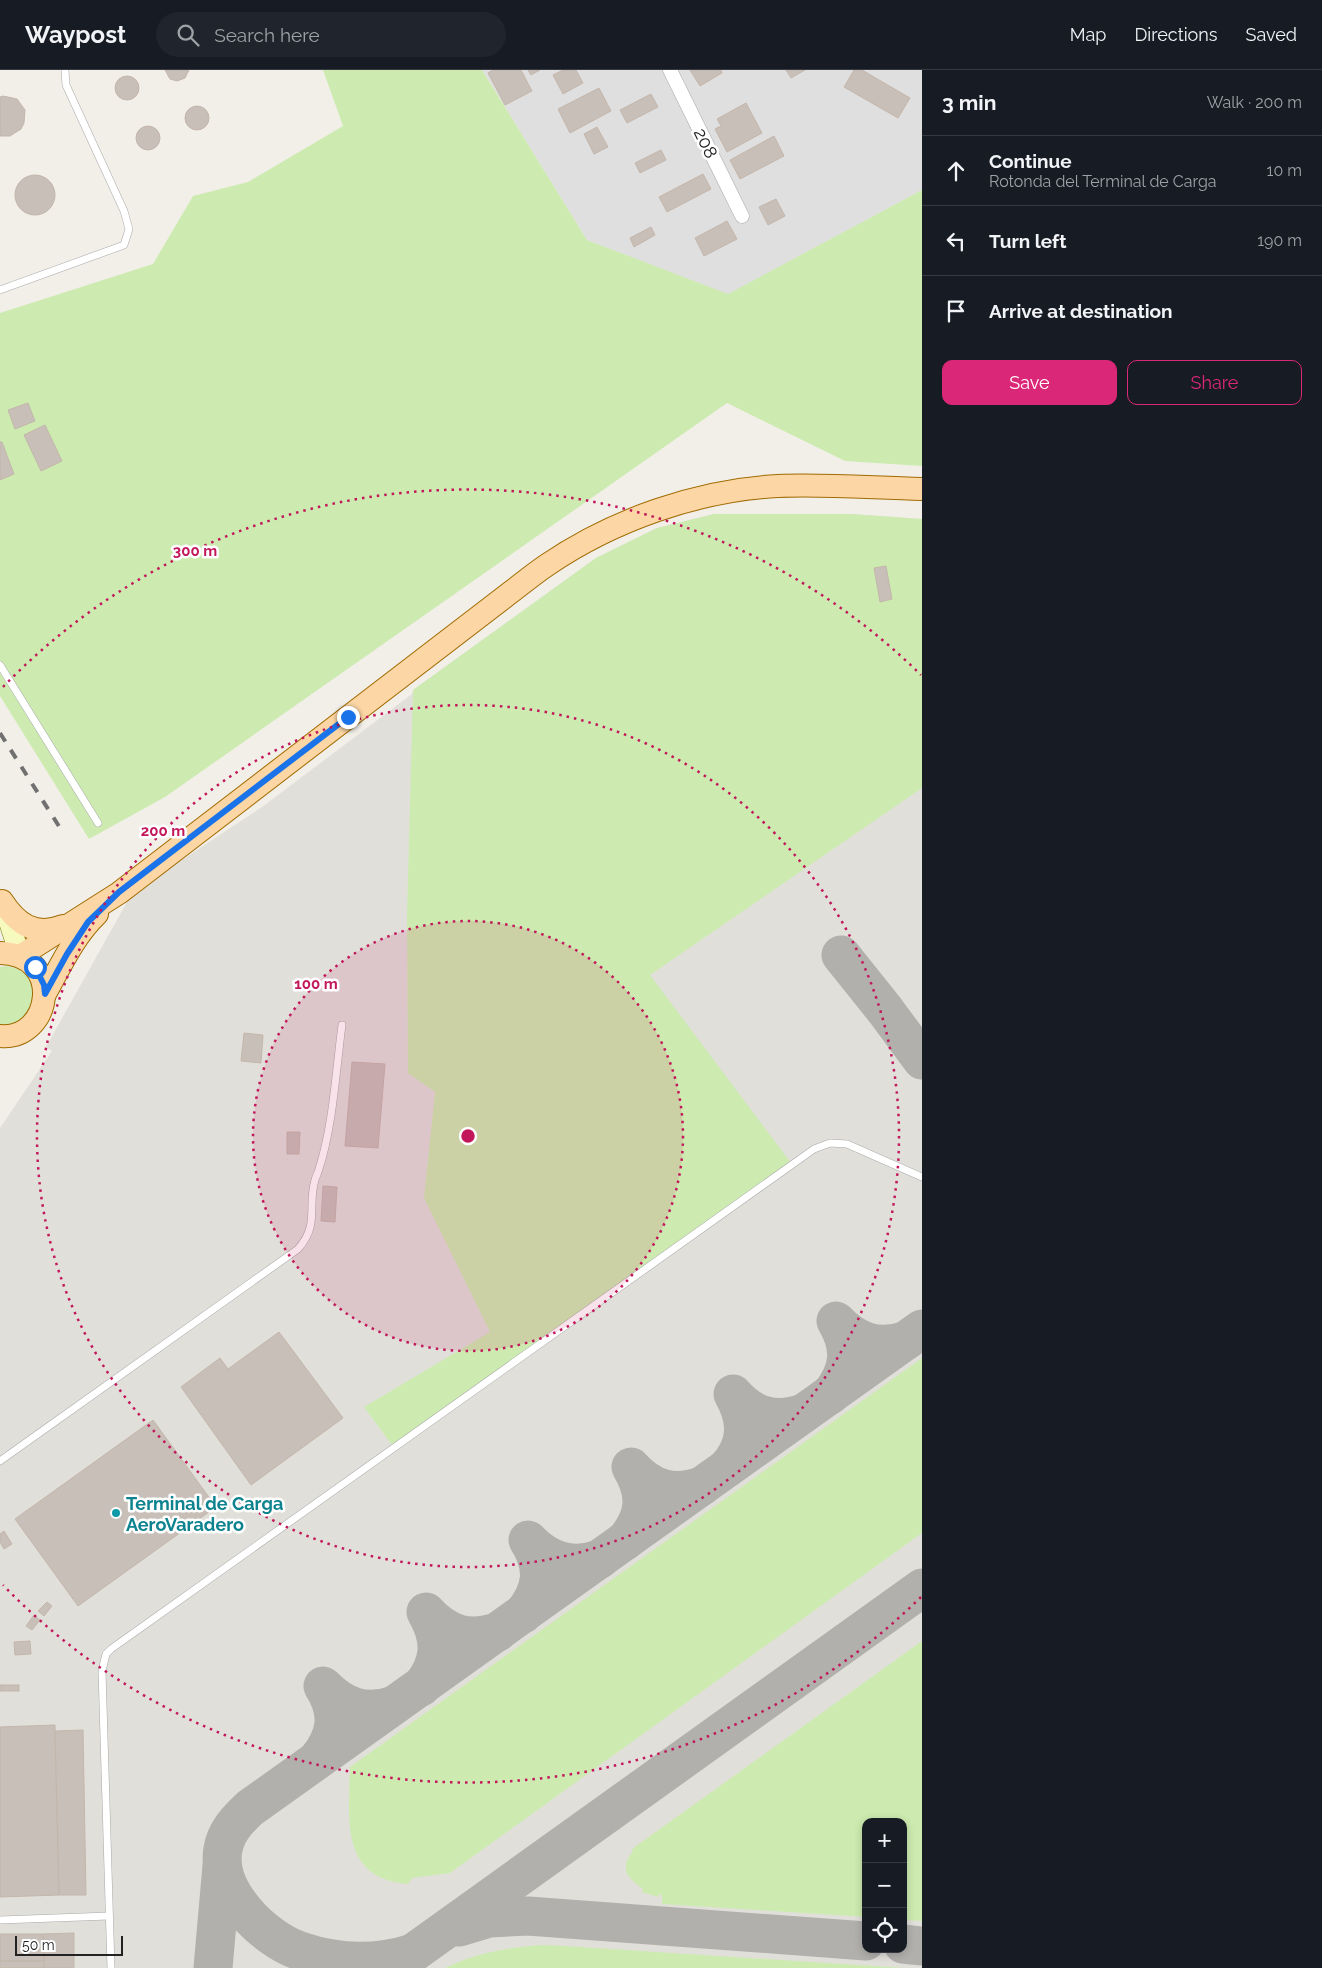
<!DOCTYPE html>
<html lang="en">
<head>
<meta charset="utf-8">
<style>
	body { margin:0; font-family:Raleway,sans-serif; background:#20242c; color:#f1f3f6 }
	.controls { position:absolute; right:15px; bottom:15px; display:grid; overflow:hidden; border-radius:10px; box-shadow:0 2px 8px #0003 }
	.controls button { width:45px; height:45px; display:grid; place-items:center; padding:0; border:0; border-bottom:1px solid #363941; background:#171b24; color:#f1f3f6; font:25px sans-serif }
	.scale { position:absolute; left:15px; bottom:12px; width:108px; box-sizing:border-box; padding-left:5px; border:2px solid #222; border-top:0; font-size:14px; line-height:18px; white-space:nowrap; color:#222; -webkit-text-stroke:4px #fff; paint-order:stroke }
	.stop { position:absolute; width:15px; height:15px; margin:-11px; border:4px solid #1a73e8; border-radius:50%; background:#fff }
	.stop.end { background:#1a73e8; border-color:#fff; box-shadow:0 1px 5px #0008 }
	.list { margin:0; padding:0; list-style:none }
	h2 { display:flex; justify-content:space-between; align-items:center; height:65px; margin:0; padding:0 20px; font-size:21px }
	h2 small { font-size:16px; font-weight:400; color:#9ea1a6 }
	.list li { display:grid; grid-template-columns:32px 1fr auto; gap:15px; align-items:center; box-sizing:border-box; height:70px; padding:0 20px; border-top:1px solid #363941 }
	.list b { display:block; font-size:19px; white-space:nowrap }
	.list p { margin:0; font-size:16px; white-space:nowrap; color:#9ea1a6 }
	.list em { font-size:16px; font-style:normal; color:#9ea1a6 }
	.actions { display:flex; gap:10px; padding:15px 20px }
	.actions a { flex:1; padding:11px 0; border:1px solid #db2777; border-radius:10px; text-align:center; font-size:18px; color:#db2777 }
	.actions .main { background:#db2777; color:#fff }
	.icon { flex:none; width:28px; height:28px; fill:none; stroke:currentColor; stroke-width:2; stroke-linecap:round; stroke-linejoin:round }
	.map { position:relative; flex:none; width:922px; height:1898px; overflow:hidden }
	header { display:flex; align-items:center; gap:30px; box-sizing:border-box; height:70px; padding:0 25px; background:#171b24; border-bottom:1px solid #363941 }
	header strong { font-size:24px }
	nav { display:flex; gap:28px; margin-inline-start:auto; font-size:18px }
	.search { width:350px; height:45px; background:#20242c; display:flex; align-items:center; gap:12px; box-sizing:border-box; padding:0 18px; border-radius:28px; color:#9ea1a6; font-size:19px }
	main { display:flex }
	aside { flex:1; background:#171b24 }
	.map>svg:first-child { display:block }
	.residential { fill:#e0dfdf }
	.airport { fill:#e1dfda; fill-rule:evenodd }
	.grass { fill:#cdebb0 }
	.lines { fill:none; stroke-linecap:round; stroke-linejoin:round }
	.taxiway { stroke:#b1b0ac; stroke-width:39 }
	.building { fill:#c7bfb8; stroke:#c4b6ab }
	.lane-casing { stroke:#a9a9a9; stroke-width:8 }
	.street-casing { stroke:#a9a9a9; stroke-width:15 }
	.secondary-casing { stroke:#707d05; stroke-width:21 }
	.primary-casing { stroke:#a06b00; stroke-width:24 }
	.lane { stroke:#fff; stroke-width:7 }
	.street { stroke:#fff; stroke-width:14 }
	.secondary { stroke:#f7fabf; stroke-width:20 }
	.primary { stroke:#fcd6a4; stroke-width:22 }
	.rail { stroke:#707070; stroke-width:4; stroke-dasharray:10 10; stroke-linecap:butt }
	.route { stroke:#1a73e8; stroke-width:6 }
	.ring { fill:none; stroke:#c2185b; stroke-width:2.5; stroke-dasharray:2.5 5 }
	.culture-dot { fill:#0f9aa8; stroke:#fff; stroke-width:2 }
	.labels { text-anchor:middle; dominant-baseline:central; stroke-width:5; stroke-linejoin:round; paint-order:stroke }
	.street-label { font-size:18px; fill:#222; stroke:#fff }
	.culture-label { font-size:18px; font-weight:bold; fill:#0d838f; stroke:#fff; text-anchor:start }
	.centre { fill:#c2185b; stroke:#fff; stroke-width:2.5 }
	.ring-label { font-size:15px; text-anchor:middle; font-weight:bold; fill:#c2185b; stroke:#fff; stroke-width:5; stroke-linejoin:round; paint-order:stroke }
</style>
</head>
<body>
<header>
<strong>Waypost</strong>
<div class="search"><svg class="icon" aria-label="search" viewBox="0 0 24 24"><circle cx="10" cy="10" r="6"/><path d="M15 15l6 6"/></svg>Search here</div>
<nav><a>Map</a><a>Directions</a><a>Saved</a></nav>
</header>
<main>
<div class="map">
<svg width="922" height="1898" viewBox="0 0 922 1898">
	<rect width="100%" height="100%" fill="#f2efe9"/>
	<polygon class="residential" points="482,0 922,0 922,120 728,225 587,170"/>
	<path class="airport" d="M714,444H851L922,449V1898H0V1058L52,981L46,977L132,823L262,737L412,624L413,620L596,488L657,458ZM866,1752H903V1879H866Z"/>
	<g class="grass">
		<polygon points="323,0 482,0 587,170 728,224 922,120 922,396 845,391 727,333 165,727 89,769 0,626 0,243 153,194 193,126 248,112 343,56"/>
		<polygon points="714,444 851,444 922,449 922,718 650,905 791,1093 392,1375 364,1337 490,1262 424,1128 435,1022 408,1003 407,846 413,620 596,488 657,458"/>
		<path d="M7,896C39,903 35,919 30,945L15,955H0V897Z"/>
		<path d="M922,1288V1463L450,1803L412,1808L408,1814C339,1808 349,1748 350,1697Z"/>
		<path d="M922,1571V1851L903,1850V1752H866V1847L662,1834V1825L660,1824L658,1827L642,1822L643,1819C627,1807 619,1799 633,1781L632,1779Z"/>
		<path d="M543,1875L565,1876L905,1898H445C475,1883 509,1877 543,1875Z"/>
	</g>
	<g class="lines">
		<g class="taxiway">
			<polyline points="841,885 885,940 922,990"/>
			<path d="M830,1325C850,1300 852,1278 836,1251C856,1272 878,1280 907,1270"/>
			<path d="M727,1398C748,1374 748,1351 733,1324C752,1346 775,1353 804,1343"/>
			<path d="M625,1471C646,1446 647,1424 631,1397C651,1419 673,1426 702,1416"/>
			<path d="M523,1544C543,1519 545,1497 528,1470C548,1491 571,1499 600,1489"/>
			<path d="M421,1617C441,1592 442,1570 426,1542C447,1565 468,1571 498,1562"/>
			<path d="M317,1690C337,1666 340,1643 323,1616C343,1637 366,1645 394,1635"/>
			<polyline points="459,1857 489,1848 528,1846 866,1871"/>
			<polyline points="903,1874 922,1876"/>
			<path d="M413,1883C375,1895 338,1894 300,1881C264,1869 215,1821 223,1779C226,1762 237,1750 250,1738L922,1259"/>
			<polyline points="213,1898 222,1796"/>
			<polyline points="392,1898 922,1518"/>
		</g>
	</g>
	<g class="building">
		<polygon points="165,0 189,0 185,8 177,11 170,9"/>
		<polygon points="493,0 521,0 532,21 505,35 488,3"/>
		<polygon points="528,0 540,0 531,5"/>
		<polygon points="563,0 576,0 583,13 563,24 553,5"/>
		<polygon points="690,0 721,0 722,3 700,16"/>
		<polygon points="786,0 805,0 791,8"/>
		<polygon points="854,0 862,0 910,28 898,48 844,17"/>
		<circle cx="127" cy="18" r="12"/>
		<polygon points="599,18 611,41 570,63 558,39"/>
		<polygon points="651,24 658,37 627,53 620,40"/>
		<polygon points="3,26 17,29 25,40 24,53 21,59 10,66 0,66 0,27"/>
		<polygon points="746,33 762,63 727,82 715,59 721,56 717,49"/>
		<circle cx="197" cy="48" r="12"/>
		<circle cx="148" cy="68" r="12"/>
		<polygon points="597,57 608,77 594,84 584,64"/>
		<polygon points="774,66 784,86 740,109 730,90"/>
		<polygon points="661,80 666,90 640,103 635,93"/>
		<polygon points="703,104 711,119 667,142 659,127"/>
		<circle cx="35" cy="125" r="20"/>
		<polygon points="776,129 785,146 768,155 759,137"/>
		<polygon points="727,151 737,169 704,186 695,168"/>
		<polygon points="651,157 655,165 634,177 630,168"/>
		<polygon points="28,333 35,351 15,359 8,340"/>
		<polygon points="45,355 62,391 41,401 24,365"/>
		<polygon points="0,372 2,372 14,404 0,410"/>
		<polygon points="886,496 892,529 880,532 874,498"/>
		<polygon points="244,963 263,965 261,993 241,991"/>
		<polygon points="352,992 385,994 378,1078 345,1076"/>
		<polygon points="287,1062 300,1062 299,1084 287,1084"/>
		<polygon points="323,1116 337,1117 335,1152 321,1151"/>
		<polygon points="279,1262 343,1348 251,1415 181,1317 220,1288 228,1299"/>
		<polygon points="153,1350 216,1437 78,1536 15,1449"/>
		<polygon points="4,1461 12,1474 4,1479 0,1472 0,1464"/>
		<polygon points="47,1532 52,1536 44,1546 38,1541"/>
		<polygon points="34,1545 40,1550 32,1560 26,1556"/>
		<polygon points="30,1571 31,1584 15,1585 14,1572"/>
		<rect x="0" y="1615" width="19" height="6"/>
		<polygon points="55,1655 59,1825 0,1827 0,1657"/>
		<polygon points="83,1660 86,1825 59,1825 55,1661"/>
		<polygon points="74,1863 74,1898 44,1898 43,1864"/>
		<polygon points="0,1864 43,1864 44,1891 0,1891"/>
		<rect x="0" y="1891" width="44" height="7"/>
	</g>
	<g class="lines">
		<g class="lane-casing">
			<g id="lane">
				<polyline points="0,220 124,175 129,159 124,141 66,15 65,0"/>
				<polyline points="0,595 98,753"/>
				<path d="M0,1391L298,1179C320,1154 307,1137 315,1110C316,1106 318,1103 319,1099C333,1056 336,1000 342,955"/>
				<polyline points="0,1850 109,1846"/>
				<polyline points="111,1898 102,1601 106,1584 111,1579 814,1079 830,1073 847,1074 922,1107"/>
			</g>
		</g>
		<g class="street-casing">
			<polyline id="street" points="670,0 742,146"/>
		</g>
		<g class="secondary-casing">
			<polyline id="secondary" points="3,833 20,886"/>
		</g>
		<g class="primary-casing">
			<g id="primary">
				<path d="M2,831C17,854 35,867 63,856"/>
				<path d="M0,883C65,884 52,971 0,966"/>
				<path d="M20,886L119,823L511,522C523,513 535,503 547,495C613,450 698,420 778,416C826,414 874,418 922,419"/>
				<path d="M45,924C60,897 74,866 97,844"/>
			</g>
		</g>
		<use href="#lane" class="lane"/>
		<use href="#street" class="street"/>
		<use href="#secondary" class="secondary"/>
		<use href="#primary" class="primary"/>
		<polyline class="rail" points="0,663 62,761"/>
	</g>
	<g class="lines">
		<polyline class="route" points="35,897 44,915 45,924 67,884 88,852 119,822 348,647"/>
	</g>
	<circle cx="468" cy="1066" r="215" fill="#c2185b" fill-opacity=".12"/>
	<g class="ring">
		<circle cx="468" cy="1066" r="215"/>
		<circle cx="468" cy="1066" r="431"/>
		<path d="M921 1527A646 646 0 0 1 3 1515M3 617A646 646 0 0 1 921 605"/>
	</g>
	<circle class="culture-dot" cx="116" cy="1443" r="5"/>
	<g class="labels">
		<g class="street-label">
			<text transform="translate(706 73) rotate(64)">208</text>
		</g>
		<g class="culture-label">
			<text x="126" y="1433">Terminal de Carga<tspan x="126" dy="21">AeroVaradero</tspan></text>
		</g>
	</g>
	<circle cx="468" cy="1066" r="8" class="centre"/>
	<g class="ring-label">
		<text x="195" y="486">300 m</text>
		<text x="163" y="766">200 m</text>
		<text x="316" y="919">100 m</text>
	</g>
</svg>
<div class="controls">
<button>+</button>
<button>−</button>
<button><svg class="icon" aria-label="locate" viewBox="0 0 24 24"><circle cx="12" cy="12" r="6"/><path d="M12 2v4M12 18v4M2 12h4M18 12h4"/></svg></button>
</div>
<div class="scale">50 m</div>
<div class="stop" style="left:35px;top:897px"></div>
<div class="stop end" style="left:348px;top:647px"></div>
</div>
<aside>
<h2>3 min<small>Walk · 200 m</small></h2>
<ul class="list">
<li><svg class="icon" aria-label="ahead" viewBox="0 0 24 24"><path d="M12 20V5M6 11l6-6 6 6"/></svg><div><b>Continue</b><p>Rotonda del Terminal de Carga</p></div><em>10 m</em></li>
<li><svg class="icon" aria-label="left" viewBox="0 0 24 24"><path d="M17 20v-9H6M10 6l-5 5 5 5"/></svg><div><b>Turn left</b></div><em>190 m</em></li>
<li><svg class="icon" aria-label="arrive" viewBox="0 0 24 24"><path d="M6 21V4h12l-3 4 3 4H6"/></svg><div><b>Arrive at destination</b></div></li>
</ul>
<div class="actions"><a class="main">Save</a><a>Share</a></div>
</aside>
</main>
</body>
</html>
